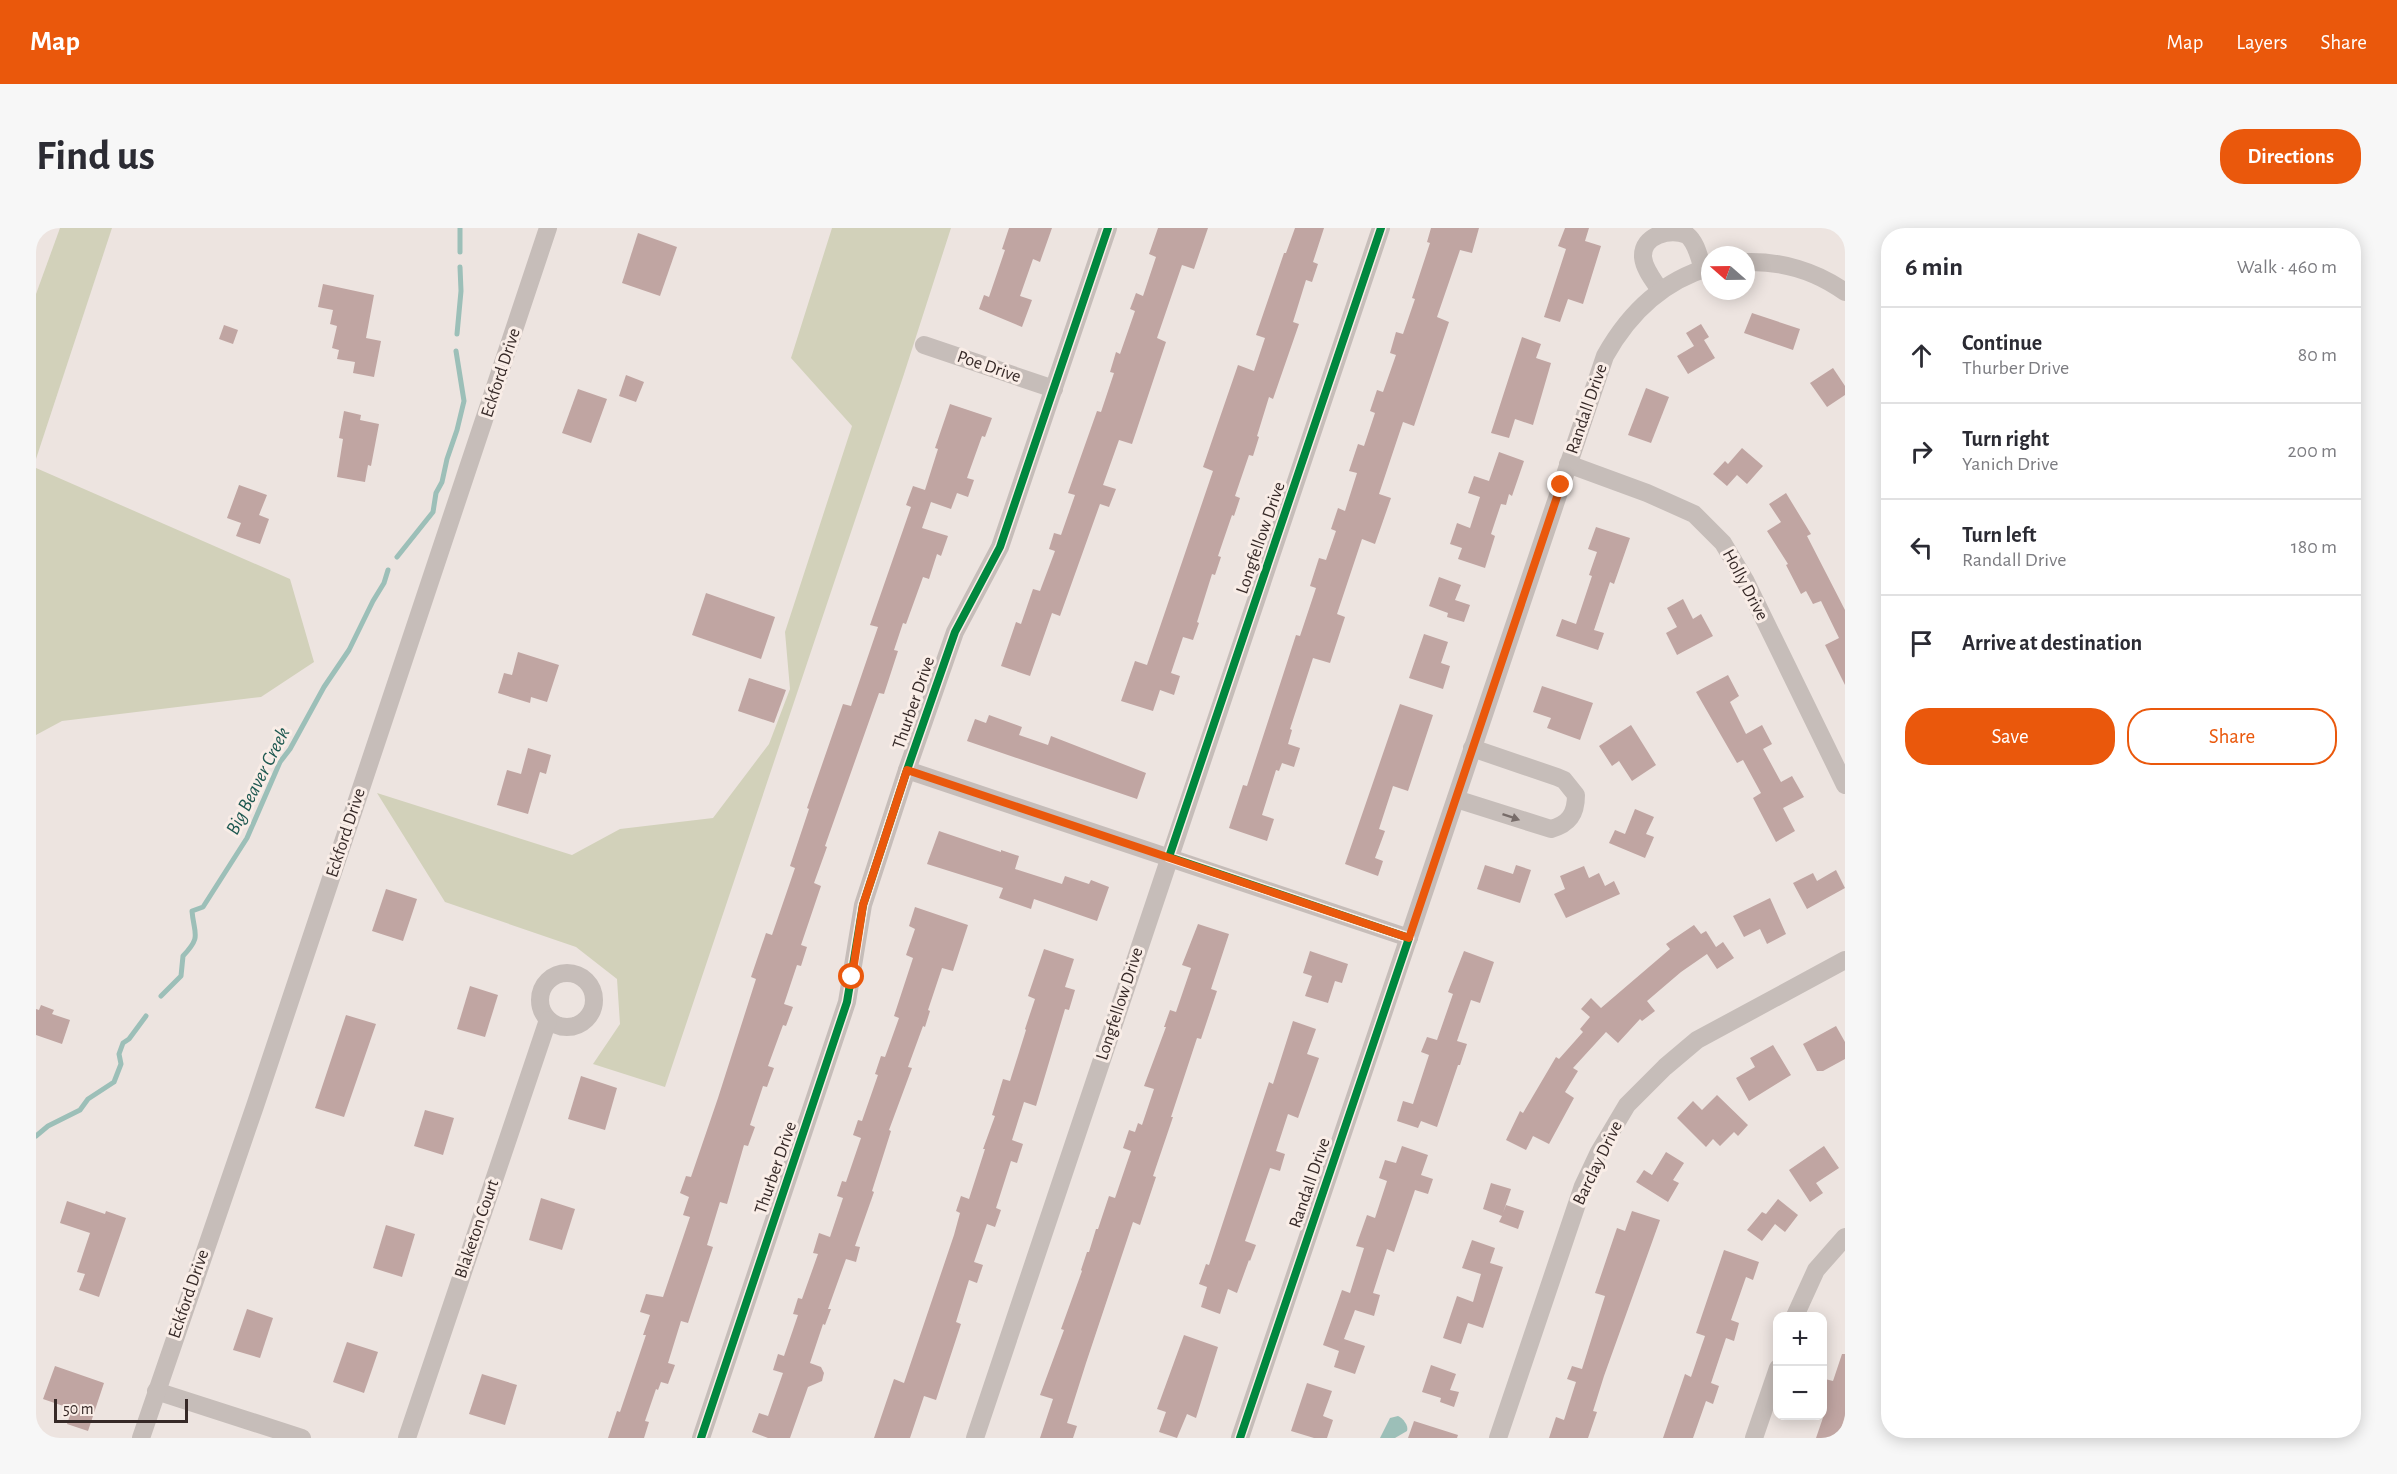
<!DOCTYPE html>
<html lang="en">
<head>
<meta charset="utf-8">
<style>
	body { margin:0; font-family:"Alegreya Sans",sans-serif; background:#f7f7f7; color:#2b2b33 }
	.controls { position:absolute; right:18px; bottom:18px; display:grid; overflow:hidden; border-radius:12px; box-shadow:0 3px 15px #0003 }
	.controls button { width:54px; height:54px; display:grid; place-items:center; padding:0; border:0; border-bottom:2px solid #e1e1e2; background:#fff; color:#2b2b33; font:30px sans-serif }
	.compass { position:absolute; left:1665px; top:18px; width:54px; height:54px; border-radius:50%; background:#fff; box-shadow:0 3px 15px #0003; rotate:290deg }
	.scale { position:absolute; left:18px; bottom:15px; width:134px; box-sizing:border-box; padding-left:6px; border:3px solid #362927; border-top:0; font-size:16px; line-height:21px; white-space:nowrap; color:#362927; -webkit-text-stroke:4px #f9ede7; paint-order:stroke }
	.stop { position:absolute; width:18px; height:18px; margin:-14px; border:4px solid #ea580c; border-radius:50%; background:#fff }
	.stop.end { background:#ea580c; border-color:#fff; box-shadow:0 2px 6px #0008 }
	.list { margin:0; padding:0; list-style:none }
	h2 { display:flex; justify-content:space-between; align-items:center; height:78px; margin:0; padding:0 24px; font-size:26px }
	h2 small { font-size:20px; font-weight:400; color:#7c7c81 }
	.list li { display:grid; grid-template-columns:39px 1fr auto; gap:18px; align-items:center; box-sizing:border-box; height:96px; padding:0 24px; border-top:2px solid #e1e1e2 }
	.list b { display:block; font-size:22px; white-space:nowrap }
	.list p { margin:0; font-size:20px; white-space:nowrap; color:#7c7c81 }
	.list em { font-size:20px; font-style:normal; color:#7c7c81 }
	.actions { display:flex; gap:12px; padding:18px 24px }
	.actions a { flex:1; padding:14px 0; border:2px solid #ea580c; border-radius:24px; text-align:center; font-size:21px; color:#ea580c }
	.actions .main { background:#ea580c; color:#fff }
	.icon { flex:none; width:33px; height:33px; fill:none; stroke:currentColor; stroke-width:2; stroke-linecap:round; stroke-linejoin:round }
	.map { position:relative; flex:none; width:1809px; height:1210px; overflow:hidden; border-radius:24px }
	header { display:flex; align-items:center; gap:36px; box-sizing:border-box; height:84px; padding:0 30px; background:#ea580c; color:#fff }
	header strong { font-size:28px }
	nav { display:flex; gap:33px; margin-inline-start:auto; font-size:21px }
	.intro { display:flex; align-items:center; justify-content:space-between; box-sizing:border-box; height:144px; padding:0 36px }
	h1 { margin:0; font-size:42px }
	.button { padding:15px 27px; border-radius:24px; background:#ea580c; color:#fff; font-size:21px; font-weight:700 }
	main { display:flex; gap:36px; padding:0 36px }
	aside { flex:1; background:#fff; border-radius:24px; box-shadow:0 3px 15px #0003 }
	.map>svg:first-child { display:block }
	.green { fill:#d2d1ba }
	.water { fill:#9cbfb8 }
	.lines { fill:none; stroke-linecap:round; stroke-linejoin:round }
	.stream { stroke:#9cbfb8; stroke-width:5 }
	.building { fill:#c0a5a2 }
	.street { stroke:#c6bdb9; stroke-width:18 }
	.cycleway-casing { stroke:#f9ede7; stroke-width:11 }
	.cycleway { stroke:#00873e; stroke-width:8 }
	.oneway { fill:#776c69 }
	.route { stroke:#ea580c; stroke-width:8 }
	.labels { text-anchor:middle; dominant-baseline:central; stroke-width:6; stroke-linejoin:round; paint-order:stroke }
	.street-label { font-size:18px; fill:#362927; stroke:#f9ede7 }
	.water-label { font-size:20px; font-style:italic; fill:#1d5850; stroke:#f9ede7 }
</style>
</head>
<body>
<header>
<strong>Map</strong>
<nav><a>Map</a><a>Layers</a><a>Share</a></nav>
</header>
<div class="intro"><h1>Find us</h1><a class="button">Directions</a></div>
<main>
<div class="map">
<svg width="1809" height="1210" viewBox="0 0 1809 1210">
	<rect width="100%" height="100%" fill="#ede4e0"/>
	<g class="green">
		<polygon points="24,0 76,0 0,231 0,66"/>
		<polygon points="796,0 915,0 868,146 629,859 557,836 584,796 581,751 540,719 409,674 341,565 536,627 584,601 677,590 733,516 754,461 749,404 816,198 755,130"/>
		<polygon points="0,240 254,351 278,434 225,469 26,493 0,507"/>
	</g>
	<path class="water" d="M1362,1188C1367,1190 1373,1198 1371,1203L1359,1210H1344L1354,1190Z"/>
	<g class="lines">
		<g class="stream">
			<polyline points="424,24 424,0"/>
			<polyline points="421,106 425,63 424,39"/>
			<polyline points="361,329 397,284 400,265 406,254 411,231 421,202 428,173 420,123"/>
			<path d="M125,768L145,748L147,728C166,708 158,707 156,683L167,679L211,610L244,534L254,521L288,459L313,422L337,373L348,355L352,342"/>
			<polyline points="0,908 12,898 44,882 52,871 78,854 85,836 83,826 87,815 93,811 110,788"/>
		</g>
	</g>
	<g class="building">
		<polygon points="973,0 1016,0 1004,34 997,31 984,68 996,72 986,99 943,81 948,67 953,69 969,22 966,21"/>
		<polygon points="1122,0 1172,0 1158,41 1146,37 1121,110 1130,114 1096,216 1083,212 1067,257 1080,261 1073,279 1064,276 1024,388 1016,385 994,448 965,438 980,394 985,396 997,361 1004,363 1019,323 1013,321 1018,305 1025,307 1039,267 1032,265 1061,183 1065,184 1078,145 1074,144 1080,124 1084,126 1099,83 1094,81 1100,65 1107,68 1120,29 1113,26"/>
		<polygon points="1259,0 1288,0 1277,34 1282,36 1276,54 1270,52 1257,94 1263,96 1237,171 1233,169 1221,208 1223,209 1217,228 1213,227 1199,268 1204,270 1198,288 1196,287 1182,328 1185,329 1179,347 1176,346 1161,394 1163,395 1157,412 1147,409 1135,445 1144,448 1138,467 1124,462 1117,483 1085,473 1099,433 1111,437 1177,243 1167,239 1182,195 1202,137 1218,143 1229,110 1220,107 1248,25 1250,25"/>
		<polygon points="1395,0 1443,0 1436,25 1424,22 1401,89 1413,94 1378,198 1367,194 1343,266 1355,270 1339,316 1326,311 1301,386 1309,389 1294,435 1277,430 1254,501 1256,502 1252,516 1264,520 1258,539 1246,535 1243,543 1240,542 1226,587 1238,591 1231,613 1193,600 1207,557 1211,558 1260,407 1264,408 1280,360 1274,358 1283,330 1290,332 1300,303 1295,301 1302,280 1309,283 1321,245 1313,243 1322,216 1328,218 1339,185 1334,183 1341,162 1347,164 1360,127 1354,125 1360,104 1367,106 1379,71 1376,70 1394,15 1391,14"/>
		<polygon points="1529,0 1553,0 1549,13 1565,18 1547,76 1532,71 1524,94 1508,89 1530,21 1522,18"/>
		<polygon points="602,5 641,19 624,68 586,55"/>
		<polygon points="287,56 338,67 330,110 345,113 338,149 317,145 319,134 301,131 303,122 296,120 301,98 294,96 297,82 282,79"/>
		<polygon points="1716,85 1764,101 1757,122 1708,105"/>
		<polygon points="1665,96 1673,109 1668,112 1679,130 1652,146 1641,128 1658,118 1650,105"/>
		<polygon points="188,97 202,102 197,116 183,111"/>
		<polygon points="1486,109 1505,116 1500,130 1515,135 1497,197 1479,191 1473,210 1455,205"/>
		<polygon points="1797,140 1809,158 1809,167 1791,179 1774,155"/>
		<polygon points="590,147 608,154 600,174 583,168"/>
		<polygon points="1610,160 1633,169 1615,215 1592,207"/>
		<polygon points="542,161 571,171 555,215 526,205"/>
		<polygon points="914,176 956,190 949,209 946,208 931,250 938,252 932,269 921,265 915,281 895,274 886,300 912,308 905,328 901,326 893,351 887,349 870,396 867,395 858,422 862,423 848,466 843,465 789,618 791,619 778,655 785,658 765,717 771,719 765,738 761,737 748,776 757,779 750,798 747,797 732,838 738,840 731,859 727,858 714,897 719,899 712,918 708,917 691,976 684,974 671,1017 677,1019 652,1095 645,1093 632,1135 639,1137 632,1156 625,1154 622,1162 620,1161 609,1193 613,1194 608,1210 572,1210 581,1183 584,1184 610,1107 607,1107 614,1087 604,1084 610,1066 627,1069 654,989 647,987 653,969 644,965 650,948 655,949 682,870 720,751 715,749 730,705 736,707 759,640 754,638 773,581 771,580 807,476 815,478 842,399 834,397 875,279 870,277 877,258 889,262 902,221 899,220"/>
		<polygon points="308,183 325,187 324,192 343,196 335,238 332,237 329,254 301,249 307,211 303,210"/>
		<polygon points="1706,220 1727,238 1711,256 1701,247 1691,258 1677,246 1689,233 1692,236"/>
		<polygon points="1463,224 1488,233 1476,268 1473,266 1470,277 1465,276 1455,306 1459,308 1449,340 1422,331 1426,320 1414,316 1421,295 1434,300 1444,269 1432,265 1438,248 1453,253"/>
		<polygon points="203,257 231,267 223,287 233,291 224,316 200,308 205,295 191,290"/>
		<polygon points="1750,265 1775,306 1771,308 1809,382 1809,457 1789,417 1803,410 1785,373 1777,376 1770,363 1765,366 1750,337 1752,336 1731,303 1745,294 1733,276"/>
		<polygon points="1560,299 1594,310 1578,356 1574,354 1558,402 1568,405 1562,422 1520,408 1526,391 1540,396 1556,348 1553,347 1561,324 1552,321"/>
		<polygon points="1403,349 1425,357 1419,372 1434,377 1428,394 1411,389 1412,385 1393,378"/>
		<polygon points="670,365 739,389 725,431 656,407"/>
		<polygon points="1647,371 1657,391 1665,386 1677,408 1641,427 1630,405 1641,399 1631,380"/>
		<polygon points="1388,406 1412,414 1405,435 1414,438 1407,461 1373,450"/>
		<polygon points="482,424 523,437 511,474 495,469 494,475 462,465 468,445 476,447"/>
		<polygon points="1692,447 1703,468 1694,474 1710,506 1726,497 1736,516 1727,521 1745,554 1756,548 1768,569 1747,580 1759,603 1740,614 1717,570 1725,565 1707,532 1701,535 1660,464"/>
		<polygon points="713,450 750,462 738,495 702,483"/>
		<polygon points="1506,458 1557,475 1544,512 1511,500 1515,490 1497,484"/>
		<polygon points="1364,476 1397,487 1372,563 1357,558 1343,601 1349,603 1339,630 1347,633 1342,648 1309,636"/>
		<polygon points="953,487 986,499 983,507 1012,517 1015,508 1110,545 1101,571 931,513 939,491 950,495"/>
		<polygon points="1595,497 1620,537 1596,553 1583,533 1576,538 1563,518"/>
		<polygon points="492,520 515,527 510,546 504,544 492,586 461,577 471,542 485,546"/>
		<polygon points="1599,581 1618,589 1610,606 1618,609 1609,630 1573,615 1579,602 1589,606"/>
		<polygon points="903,603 965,624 965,622 983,628 979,641 1026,656 1029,648 1053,656 1055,652 1073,659 1061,693 998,671 995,681 963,670 967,660 891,636"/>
		<polygon points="1449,637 1477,646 1480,637 1495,642 1484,675 1441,661"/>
		<polygon points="1548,638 1553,650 1563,645 1569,658 1578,653 1584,666 1530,690 1518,666 1529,661 1524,648"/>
		<polygon points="1800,642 1809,660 1771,681 1757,655 1777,645 1781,653"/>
		<polygon points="350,661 381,671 367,713 336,703"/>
		<polygon points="1734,670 1750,706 1731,716 1724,701 1708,709 1697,688"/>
		<polygon points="879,679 932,697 917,743 906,740 892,782 894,783 889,799 887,798 872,839 876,840 853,902 855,903 836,963 838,964 819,1018 824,1019 820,1034 810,1031 792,1081 795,1081 789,1097 787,1096 774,1135 785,1139 788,1145 786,1153 772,1159 754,1210 732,1210 716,1204 723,1185 732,1188 747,1145 737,1142 742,1126 748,1128 762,1087 757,1086 762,1070 766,1071 782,1026 777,1025 783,1005 794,1009 807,970 801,968 806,953 810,954 825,910 817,907 822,892 826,893 842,847 839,846 845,828 849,829 863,790 858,788 877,730 870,727 879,701 873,698"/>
		<polygon points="1162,696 1193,706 1175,761 1181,763 1165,811 1161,810 1135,889 1137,889 1117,948 1120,949 1104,997 1097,994 1050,1135 1031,1195 1041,1198 1037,1210 1004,1210 1017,1171 1004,1167 1028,1102 1025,1101 1046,1043 1045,1042 1051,1024 1053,1024 1060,1001 1062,1001 1073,968 1079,970 1095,923 1087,920 1093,902 1099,904 1102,895 1106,897 1118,861 1108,858 1130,799 1128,799 1134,782 1140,784 1155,740 1146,737"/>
		<polygon points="1658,697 1665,706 1670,703 1680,719 1687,714 1698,730 1681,741 1671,726 1645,744 1611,773 1619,783 1606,793 1604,791 1582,815 1570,804 1537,840 1542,843 1529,864 1538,870 1513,916 1497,908 1490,922 1470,912 1484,883 1487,885 1520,829 1523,831 1547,804 1544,801 1554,789 1545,781 1555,770 1565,780 1634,721 1630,716"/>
		<polygon points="1008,721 1038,731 1029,759 1039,762 1033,782 1029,781 1000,878 988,874 976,912 987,916 981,935 975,933 960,980 965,982 959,999 951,996 938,1034 947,1037 941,1055 933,1052 920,1094 925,1096 900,1172 888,1168 874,1210 838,1210 858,1151 868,1155 918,1007 924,985 920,983 925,968 933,971 949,921 947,921 959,888 956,887 967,851 974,853 990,802 989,801 999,771 992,768"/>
		<polygon points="1274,723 1312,736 1306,755 1299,753 1292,775 1269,768 1276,748 1267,745"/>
		<polygon points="1428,723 1458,734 1444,775 1435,772 1421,813 1431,816 1424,837 1422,837 1401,899 1385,893 1382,900 1361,893 1367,873 1377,876 1393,827 1385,824 1391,809 1401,812 1417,766 1412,764"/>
		<polygon points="434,758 462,767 449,809 421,801"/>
		<polygon points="5,777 18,782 16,786 34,792 26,816 0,807 0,781 3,782"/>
		<polygon points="310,787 340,796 308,889 279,880"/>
		<polygon points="1257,793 1280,801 1271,826 1283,830 1262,890 1252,886 1240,923 1249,926 1244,943 1234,940 1209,1013 1220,1017 1214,1033 1213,1032 1201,1065 1192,1061 1184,1086 1165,1079 1171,1059 1163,1056 1170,1036 1173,1037 1233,854 1237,856"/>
		<polygon points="1800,798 1809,814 1809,831 1787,843 1781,843 1767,816"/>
		<polygon points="1737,817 1755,847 1713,873 1700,850 1719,839 1714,830"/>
		<polygon points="545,848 581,860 569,902 532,891"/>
		<polygon points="1681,867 1712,897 1702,908 1698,904 1684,918 1677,911 1670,919 1641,890 1657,873 1666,882"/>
		<polygon points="389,882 418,890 407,927 378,918"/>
		<polygon points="1366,918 1392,927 1385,947 1397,951 1392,966 1379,962 1358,1024 1351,1021 1337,1065 1344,1067 1338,1088 1319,1082 1308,1111 1329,1118 1319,1146 1298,1139 1303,1123 1287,1117 1306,1062 1314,1065 1328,1020 1320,1018 1331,987 1339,990 1351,953 1343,950 1349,932 1360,935"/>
		<polygon points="1788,918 1803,940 1780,955 1787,965 1774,974 1753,942"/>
		<polygon points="1630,924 1648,935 1637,952 1643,955 1632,974 1600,954 1608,942 1616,947"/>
		<polygon points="1455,955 1475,961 1467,985 1470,977 1488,983 1482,1001 1463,994 1466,988 1447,981"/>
		<polygon points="505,970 539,981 526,1022 493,1012"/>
		<polygon points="1742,971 1762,987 1749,1004 1739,996 1726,1013 1711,1002 1726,984 1730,986"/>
		<polygon points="31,973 69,986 70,983 90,990 63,1069 43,1062 49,1046 41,1044 54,1005 24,995"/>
		<polygon points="1596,983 1624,992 1568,1148 1557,1183 1561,1184 1552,1210 1513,1210 1520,1189 1528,1192 1540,1154 1531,1151 1536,1138 1546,1141 1569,1068 1559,1065 1581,1000 1589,1003"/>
		<polygon points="350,997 379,1006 366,1049 337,1040"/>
		<polygon points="1436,1012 1459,1020 1454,1035 1467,1039 1447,1100 1432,1095 1425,1116 1407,1110 1421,1068 1437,1074 1445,1046 1426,1040"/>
		<polygon points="1688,1022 1723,1034 1717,1052 1710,1049 1695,1092 1703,1095 1698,1113 1690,1110 1675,1155 1683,1158 1677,1176 1670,1173 1657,1210 1627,1210 1649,1146 1655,1149 1669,1108 1660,1105"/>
		<polygon points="211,1081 237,1090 224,1130 197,1122"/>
		<polygon points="1148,1107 1182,1119 1160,1190 1151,1186 1141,1210 1123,1204 1130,1184 1121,1181"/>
		<polygon points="311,1114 342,1124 328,1165 297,1154"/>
		<polygon points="1806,1126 1809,1126 1809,1188 1802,1210 1780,1210 1791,1178 1786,1176 1786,1159 1789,1151 1797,1153"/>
		<polygon points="1395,1137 1420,1146 1414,1162 1423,1164 1418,1179 1404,1174 1405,1170 1386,1164"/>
		<polygon points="19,1138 68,1155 52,1203 31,1196 36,1181 7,1171"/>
		<polygon points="446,1146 481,1157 469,1197 433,1186"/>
		<polygon points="1271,1155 1296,1163 1287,1188 1297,1192 1291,1210 1278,1210 1255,1203"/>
		<polygon points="1378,1193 1422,1207 1421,1210 1372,1210"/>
	</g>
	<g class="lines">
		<g class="street">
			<path d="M1710,34C1745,33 1780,43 1809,64"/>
			<path d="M1624,62C1618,53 1608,41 1607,29C1606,7 1634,0 1651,7C1661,15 1663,30 1667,41"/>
			<polyline points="888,117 1018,161"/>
			<polyline points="1532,236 1611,265 1658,286 1687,315 1709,352 1809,557"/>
			<polyline points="871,542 1373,710"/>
			<path d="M1420,571L1515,601C1533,596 1540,586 1540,567L1528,552L1521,549L1436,520"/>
			<circle cx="531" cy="772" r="27"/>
			<polyline points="1759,1088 1780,1042 1809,1009"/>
			<polyline points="120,1163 266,1210"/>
			<polyline points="105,1210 219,878 512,0"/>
			<polyline points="371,1210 512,792"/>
			<polyline points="665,1210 811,774 827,677 871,542 919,404 964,319 1072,0"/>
			<polyline points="939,1210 1345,0"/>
			<path d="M1204,1210L1569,128C1593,85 1626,53 1674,39"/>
			<polyline points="1462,1210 1547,958 1563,924 1591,877 1629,839 1661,812 1809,732"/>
			<polyline points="1718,1210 1742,1140"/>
		</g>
		<g class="cycleway-casing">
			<g id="cycleway">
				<polyline points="665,1210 811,774 827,677 871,542 919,404 964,319 1072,0"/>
				<polyline points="1204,1210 1373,710 1133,629 1345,0"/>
			</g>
		</g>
		<use href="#cycleway" class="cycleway"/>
	</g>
	<defs><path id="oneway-solid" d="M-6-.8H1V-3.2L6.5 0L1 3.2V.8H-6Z" transform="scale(1.5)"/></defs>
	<use class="oneway" href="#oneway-solid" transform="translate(1475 589) rotate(19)"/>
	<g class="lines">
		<polyline class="route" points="816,749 827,677 871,542 1373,710 1525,257"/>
	</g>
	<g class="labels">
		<g class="street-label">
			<text transform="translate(953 139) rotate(19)">Poe Drive</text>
			<text transform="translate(465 145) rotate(-72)">Eckford Drive</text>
			<text transform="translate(1551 181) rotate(-71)">Randall Drive</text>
			<text transform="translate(1225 310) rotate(-71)">Longfellow Drive</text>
			<text transform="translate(1709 357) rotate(62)">Holly Drive</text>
			<text transform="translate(878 475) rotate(-71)">Thurber Drive</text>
			<text transform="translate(310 605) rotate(-72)">Eckford Drive</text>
			<text transform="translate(1084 776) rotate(-72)">Longfellow Drive</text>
			<text transform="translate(1562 935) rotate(-64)">Barclay Drive</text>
			<text transform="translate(740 940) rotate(-71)">Thurber Drive</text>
			<text transform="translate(1274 955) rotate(-71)">Randall Drive</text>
			<text transform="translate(441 1001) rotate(-71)">Blaketon Court</text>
			<text transform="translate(153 1066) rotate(-71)">Eckford Drive</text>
		</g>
		<g class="water-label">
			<text transform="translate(222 553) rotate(-63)">Big Beaver Creek</text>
		</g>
	</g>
</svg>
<div class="controls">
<button>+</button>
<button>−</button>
</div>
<svg class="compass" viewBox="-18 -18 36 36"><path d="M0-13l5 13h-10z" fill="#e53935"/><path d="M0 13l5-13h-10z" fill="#7c7c81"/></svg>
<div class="scale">50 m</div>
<div class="stop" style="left:816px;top:749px"></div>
<div class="stop end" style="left:1525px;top:257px"></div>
</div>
<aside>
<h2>6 min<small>Walk · 460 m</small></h2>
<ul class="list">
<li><svg class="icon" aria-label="ahead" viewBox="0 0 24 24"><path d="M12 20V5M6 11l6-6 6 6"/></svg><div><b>Continue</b><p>Thurber Drive</p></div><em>80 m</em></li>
<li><svg class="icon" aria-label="right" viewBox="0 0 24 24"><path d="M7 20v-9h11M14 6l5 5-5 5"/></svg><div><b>Turn right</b><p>Yanich Drive</p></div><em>200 m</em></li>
<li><svg class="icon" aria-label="left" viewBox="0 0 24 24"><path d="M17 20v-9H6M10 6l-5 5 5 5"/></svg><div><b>Turn left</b><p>Randall Drive</p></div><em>180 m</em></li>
<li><svg class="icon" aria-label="arrive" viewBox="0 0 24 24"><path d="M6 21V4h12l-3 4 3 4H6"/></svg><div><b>Arrive at destination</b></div></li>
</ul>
<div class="actions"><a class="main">Save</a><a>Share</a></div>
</aside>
</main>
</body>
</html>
